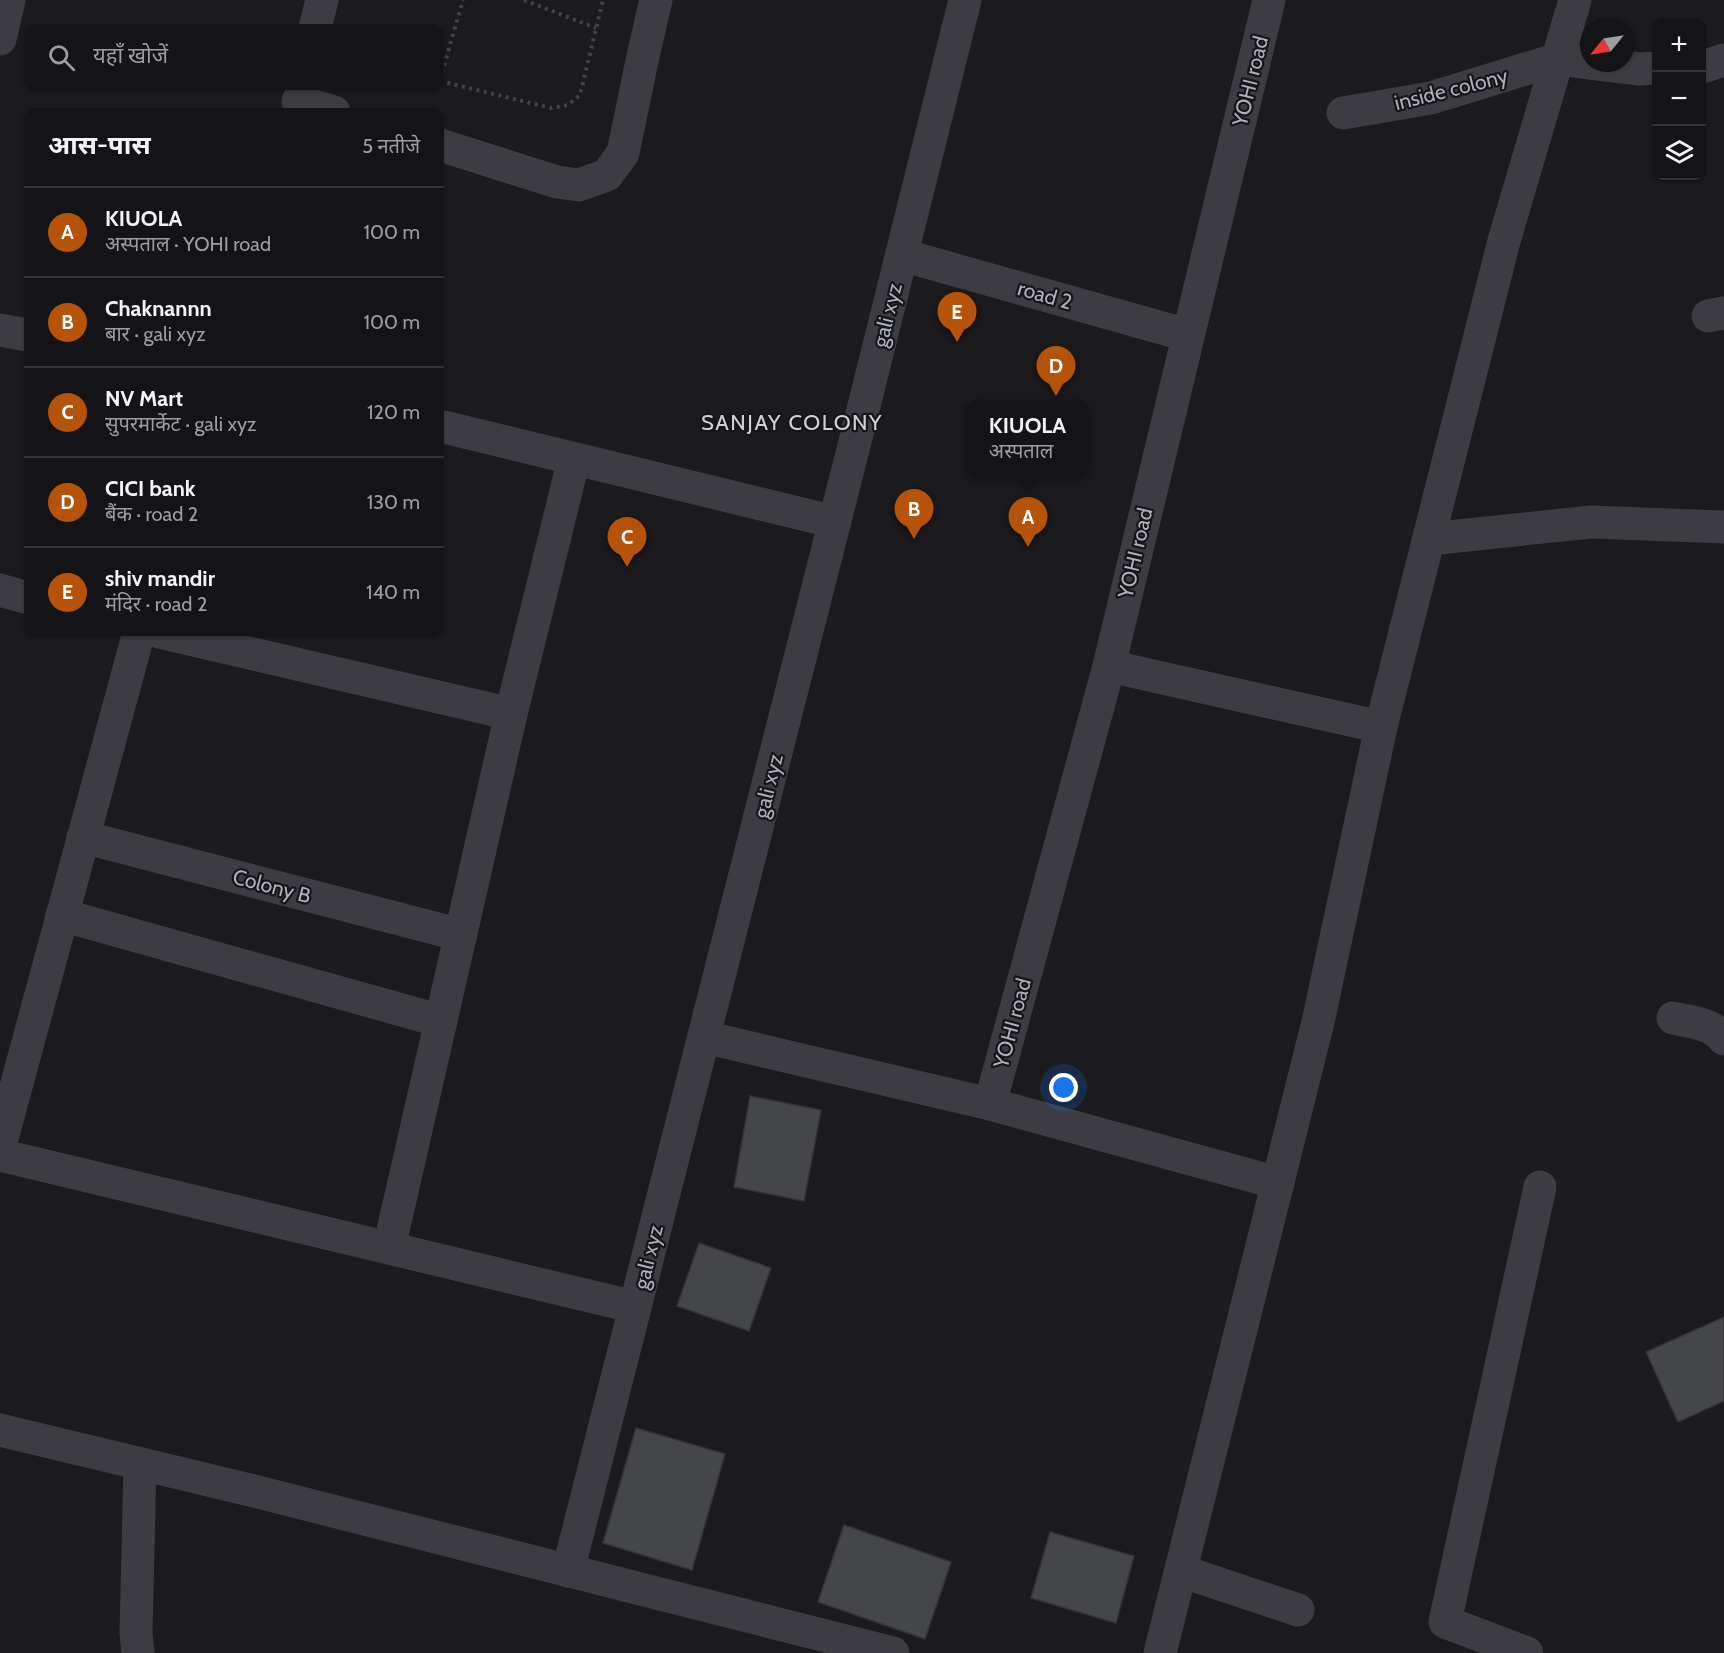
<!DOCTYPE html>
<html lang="hi">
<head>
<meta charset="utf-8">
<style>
	body { margin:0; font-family:Cabin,"Noto Sans Devanagari",sans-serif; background:#212123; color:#f1f3f6 }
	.controls { position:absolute; right:18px; top:18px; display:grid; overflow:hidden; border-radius:12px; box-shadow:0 2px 4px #0004 }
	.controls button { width:54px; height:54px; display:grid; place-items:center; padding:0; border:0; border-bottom:2px solid #333335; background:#141416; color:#f1f3f6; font:30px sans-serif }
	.compass { position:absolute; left:1580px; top:18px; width:54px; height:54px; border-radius:50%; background:#141416; box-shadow:0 2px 4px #0004; rotate:240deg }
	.you { position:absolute; left:1064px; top:1088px; width:21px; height:21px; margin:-15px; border:4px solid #fff; border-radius:50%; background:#1a73e8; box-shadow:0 0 0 9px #1a73e833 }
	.badge { display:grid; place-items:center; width:39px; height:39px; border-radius:50%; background:#b45309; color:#fff; font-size:20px; font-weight:700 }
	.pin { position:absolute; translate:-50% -50px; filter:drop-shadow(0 2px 3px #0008) }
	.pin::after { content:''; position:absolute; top:32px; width:21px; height:18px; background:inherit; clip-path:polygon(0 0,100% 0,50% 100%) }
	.popup { position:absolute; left:966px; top:400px; width:123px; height:78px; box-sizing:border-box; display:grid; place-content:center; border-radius:12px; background:#141416; filter:drop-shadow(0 2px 4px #0005); font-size:20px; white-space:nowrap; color:#9d9ea1 }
	.popup b { font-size:22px; color:#f1f3f6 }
	.popup::after { content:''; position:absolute; left:50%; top:100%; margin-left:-12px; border:12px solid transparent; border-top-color:#141416 }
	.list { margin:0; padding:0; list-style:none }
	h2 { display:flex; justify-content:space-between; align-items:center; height:78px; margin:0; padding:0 24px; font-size:26px }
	h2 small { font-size:20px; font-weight:400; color:#9d9ea1 }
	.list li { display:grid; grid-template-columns:39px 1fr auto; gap:18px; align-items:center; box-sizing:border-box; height:90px; padding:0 24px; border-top:2px solid #333335 }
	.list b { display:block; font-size:22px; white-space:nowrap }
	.list p { margin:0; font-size:20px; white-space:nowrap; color:#9d9ea1 }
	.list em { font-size:20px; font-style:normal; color:#9d9ea1 }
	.icon { flex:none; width:33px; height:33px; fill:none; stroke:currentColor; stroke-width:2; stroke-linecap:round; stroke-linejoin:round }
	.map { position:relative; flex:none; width:1724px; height:1653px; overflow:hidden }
	.search { position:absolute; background:#141416; box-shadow:0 2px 4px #0004; left:24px; top:24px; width:420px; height:66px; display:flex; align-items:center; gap:15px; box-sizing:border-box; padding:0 21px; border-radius:12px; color:#9d9ea1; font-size:22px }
	.panel { position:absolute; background:#141416; box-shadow:0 2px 4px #0004; left:24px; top:108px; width:420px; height:528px; border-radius:12px }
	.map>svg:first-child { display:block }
	.building { fill:#45464a; stroke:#353539; stroke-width:1.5 }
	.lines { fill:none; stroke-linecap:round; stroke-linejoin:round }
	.path { stroke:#424349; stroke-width:4; stroke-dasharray:3 4.5; stroke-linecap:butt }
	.minor { stroke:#3c3c42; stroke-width:33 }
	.labels { text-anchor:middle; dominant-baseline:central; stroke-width:4.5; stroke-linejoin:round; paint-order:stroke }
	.street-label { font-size:21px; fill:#adb1bc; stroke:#161518 }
	.neighbourhood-label { font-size:22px; letter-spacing:1.5px; fill:#ced1d8; stroke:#161518 }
</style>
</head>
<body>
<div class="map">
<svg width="1724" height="1653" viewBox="0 0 1724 1653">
	<rect width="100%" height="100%" fill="#1b1a1d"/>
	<g class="building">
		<polygon points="750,1096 821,1110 804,1201 734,1187"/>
		<polygon points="699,1243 771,1268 749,1331 677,1306"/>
		<polygon points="1724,1317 1724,1401 1678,1422 1646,1352"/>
		<polygon points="636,1428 725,1454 692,1570 603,1543"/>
		<polygon points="844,1525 951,1562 925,1639 818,1602"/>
		<polygon points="1050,1532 1134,1556 1116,1623 1031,1598"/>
	</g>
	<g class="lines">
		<g class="path">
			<polyline points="524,0 596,28"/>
			<polyline points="440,80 463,0"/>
			<polyline points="440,81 551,108 568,105 580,95 603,0"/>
		</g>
		<g class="minor">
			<polyline points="315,28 322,0"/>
			<polyline points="0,39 9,0"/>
			<polyline points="1590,63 1639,69 1656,68"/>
			<polyline points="1702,67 1724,60"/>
			<polyline points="298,101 334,112"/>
			<polyline points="1343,113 1431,98 1558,59 1589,63"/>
			<polyline points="440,145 557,182 579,185 607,175 623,153 643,56 656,0"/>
			<polyline points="902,255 1187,335"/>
			<polyline points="1708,316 1724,313"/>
			<polyline points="0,330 28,335"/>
			<polyline points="440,426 835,522"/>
			<polyline points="1429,539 1591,522 1724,527"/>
			<polyline points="0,590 28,598"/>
			<polyline points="159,632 511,714"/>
			<polyline points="1109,666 1381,727"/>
			<polyline points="83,837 461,935"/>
			<polyline points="62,915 441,1021"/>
			<path d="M1673,1018C1691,1022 1712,1023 1724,1039"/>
			<polyline points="704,1037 990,1104 1278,1183"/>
			<polyline points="990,1104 1109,666 1269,0"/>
			<polyline points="0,1146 139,632"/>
			<polyline points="0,1155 635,1307"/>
			<polyline points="389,1248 511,714 574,459"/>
			<polyline points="0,1430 258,1492 893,1653"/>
			<polyline points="568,1571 860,422 965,0"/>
			<polyline points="1181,1571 1298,1610"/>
			<polyline points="138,1653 136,1634 140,1464"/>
			<polyline points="1160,1653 1318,1022 1381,727 1504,241 1575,0"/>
			<polyline points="1527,1653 1445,1622 1540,1187"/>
		</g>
	</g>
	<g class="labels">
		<g class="street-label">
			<text transform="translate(1250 81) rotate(-76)">YOHI road</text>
			<text transform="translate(1451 89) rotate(-14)">inside colony</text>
			<text transform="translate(1045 295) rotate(16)">road 2</text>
			<text transform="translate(887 315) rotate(-76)">gali xyz</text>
			<text transform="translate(1135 553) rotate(-77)">YOHI road</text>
			<text transform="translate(768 786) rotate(-76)">gali xyz</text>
			<text transform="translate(272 886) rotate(15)">Colony B</text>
			<text transform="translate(1012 1023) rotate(-75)">YOHI road</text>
			<text transform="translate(648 1257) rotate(-76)">gali xyz</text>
		</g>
		<g class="neighbourhood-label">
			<text x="792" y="422">SANJAY COLONY</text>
		</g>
	</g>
</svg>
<div class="controls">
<button>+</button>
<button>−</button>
<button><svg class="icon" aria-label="layers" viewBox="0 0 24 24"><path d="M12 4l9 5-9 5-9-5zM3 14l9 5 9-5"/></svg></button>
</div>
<svg class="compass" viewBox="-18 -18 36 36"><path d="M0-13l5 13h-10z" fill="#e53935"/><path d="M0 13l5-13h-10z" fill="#9d9ea1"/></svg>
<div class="you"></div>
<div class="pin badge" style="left:1028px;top:547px">A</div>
<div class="popup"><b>KIUOLA</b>अस्पताल</div>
<div class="pin badge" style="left:914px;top:539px">B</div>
<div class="pin badge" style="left:627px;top:567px">C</div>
<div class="pin badge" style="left:1056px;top:396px">D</div>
<div class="pin badge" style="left:957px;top:342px">E</div>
<div class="search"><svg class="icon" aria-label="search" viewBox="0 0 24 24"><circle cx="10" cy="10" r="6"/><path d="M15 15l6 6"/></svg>यहाँ खोजें</div>
<section class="panel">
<h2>आस-पास<small>5 नतीजे</small></h2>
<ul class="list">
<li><span class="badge">A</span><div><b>KIUOLA</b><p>अस्पताल · YOHI road</p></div><em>100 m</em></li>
<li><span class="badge">B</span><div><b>Chaknannn</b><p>बार · gali xyz</p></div><em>100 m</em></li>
<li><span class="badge">C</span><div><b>NV Mart</b><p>सुपरमार्केट · gali xyz</p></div><em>120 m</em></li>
<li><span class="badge">D</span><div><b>CICI bank</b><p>बैंक · road 2</p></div><em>130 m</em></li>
<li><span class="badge">E</span><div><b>shiv mandir</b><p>मंदिर · road 2</p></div><em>140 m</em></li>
</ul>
</section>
</div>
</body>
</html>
